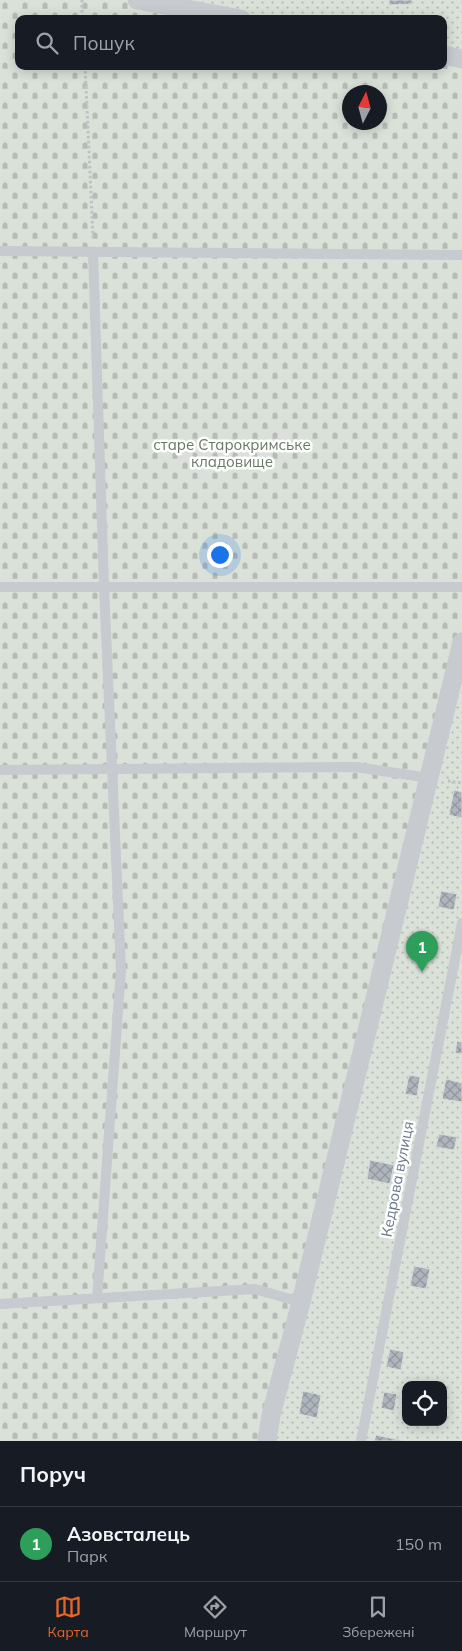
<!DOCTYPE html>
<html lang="uk">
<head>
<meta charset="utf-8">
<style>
	body { margin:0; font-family:Mulish,sans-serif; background:#242831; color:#f1f3f6 }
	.controls { position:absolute; right:15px; bottom:15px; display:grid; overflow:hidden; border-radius:10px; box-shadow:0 2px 12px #0003 }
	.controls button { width:45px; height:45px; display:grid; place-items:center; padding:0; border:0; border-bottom:1px solid #363941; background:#171b24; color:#f1f3f6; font:25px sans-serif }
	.compass { position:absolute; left:342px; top:85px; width:45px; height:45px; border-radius:50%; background:#171b24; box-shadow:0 2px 12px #0003; rotate:6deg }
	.you { position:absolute; left:219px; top:554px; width:18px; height:18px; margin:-12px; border:4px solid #fff; border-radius:50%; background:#1a73e8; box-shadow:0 0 0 8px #1a73e833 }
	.badge { display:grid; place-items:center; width:32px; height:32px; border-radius:50%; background:#e4662b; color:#fff; font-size:16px; font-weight:700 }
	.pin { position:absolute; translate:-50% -41px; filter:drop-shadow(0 1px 2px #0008) }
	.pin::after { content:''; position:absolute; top:26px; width:18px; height:15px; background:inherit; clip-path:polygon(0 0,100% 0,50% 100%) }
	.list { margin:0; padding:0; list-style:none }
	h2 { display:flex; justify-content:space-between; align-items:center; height:65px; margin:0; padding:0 20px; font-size:21px }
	h2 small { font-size:16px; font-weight:400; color:#9ea1a6 }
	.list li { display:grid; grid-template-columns:32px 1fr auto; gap:15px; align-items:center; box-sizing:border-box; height:75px; padding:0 20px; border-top:1px solid #363941 }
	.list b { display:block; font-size:19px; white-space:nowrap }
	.list p { margin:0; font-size:16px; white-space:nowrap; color:#9ea1a6 }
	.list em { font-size:16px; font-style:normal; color:#9ea1a6 }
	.icon { flex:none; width:28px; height:28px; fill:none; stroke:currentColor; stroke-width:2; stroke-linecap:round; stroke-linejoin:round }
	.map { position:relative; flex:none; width:462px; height:1441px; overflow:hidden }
	.search { position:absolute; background:#171b24; box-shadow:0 2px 12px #0003; left:15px; right:15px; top:15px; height:55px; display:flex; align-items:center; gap:12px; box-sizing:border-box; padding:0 18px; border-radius:10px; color:#9ea1a6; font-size:19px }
	.sheet { height:140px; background:#171b24 }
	nav { display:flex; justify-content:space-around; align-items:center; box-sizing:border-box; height:70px; border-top:1px solid #363941; background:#171b24; font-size:14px; color:#9ea1a6 }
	nav a { display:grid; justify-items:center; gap:2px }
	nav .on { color:#e4662b }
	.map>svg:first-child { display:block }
	.cemetery { fill:url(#cemetery-stones); fill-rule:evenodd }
	.park { fill:url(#park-dots); fill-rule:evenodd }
	.building { fill:url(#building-cross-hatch); stroke:#dbdbd9 }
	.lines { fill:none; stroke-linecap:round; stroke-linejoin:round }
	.path { stroke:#bfc1c4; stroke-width:3; stroke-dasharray:2.5 2.5; stroke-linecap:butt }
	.lane { stroke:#c7cace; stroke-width:10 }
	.street { stroke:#c7cace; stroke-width:19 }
	.labels { text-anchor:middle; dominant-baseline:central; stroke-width:5; stroke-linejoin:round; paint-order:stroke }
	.park-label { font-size:15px; fill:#667a63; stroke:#fff }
	.street-label { font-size:15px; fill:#687788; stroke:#fff }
</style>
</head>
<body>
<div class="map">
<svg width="462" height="1441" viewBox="0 0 462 1441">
	<defs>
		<pattern id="cemetery-stones" width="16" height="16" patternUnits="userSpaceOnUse" patternTransform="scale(1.25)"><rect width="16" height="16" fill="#dae1d8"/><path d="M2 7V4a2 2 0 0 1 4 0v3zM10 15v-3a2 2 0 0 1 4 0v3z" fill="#b5bbb5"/></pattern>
		<pattern id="park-dots" width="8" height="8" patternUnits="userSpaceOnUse" patternTransform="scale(1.25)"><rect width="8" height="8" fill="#dae1d8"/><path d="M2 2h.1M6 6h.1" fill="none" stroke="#b5bbb5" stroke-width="1.8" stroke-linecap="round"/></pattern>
		<pattern id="building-cross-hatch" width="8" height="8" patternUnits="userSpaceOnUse" patternTransform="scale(1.25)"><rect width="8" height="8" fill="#aeb5bc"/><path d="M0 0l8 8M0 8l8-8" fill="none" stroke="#91989f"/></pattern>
	</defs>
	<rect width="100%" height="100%" fill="#f9f9f7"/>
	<path class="cemetery" d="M0,0H137L241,19H19V66H443V55L462,59V641L267,1441H0ZM350,92H380V122H350Z"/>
	<g class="park">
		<polygon points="137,0 462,0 462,59 443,55 443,19 241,19"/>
		<path d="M462,641V1441H267ZM406,1385H443V1422H406Z"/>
	</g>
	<g class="building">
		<polygon points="389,0 412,0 412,4 389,5"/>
		<polygon points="454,790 462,792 462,818 449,815"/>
		<polygon points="441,891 457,894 454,910 438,907"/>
		<polygon points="457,1041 462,1042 462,1054 455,1053"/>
		<polygon points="409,1075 420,1077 417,1096 405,1094"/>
		<polygon points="446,1079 462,1083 462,1102 442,1099"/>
		<polygon points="439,1134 457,1137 454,1150 436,1147"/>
		<polygon points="370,1160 394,1165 390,1184 367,1179"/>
		<polygon points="414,1266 430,1269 426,1289 410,1286"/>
		<polygon points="390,1349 404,1352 401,1370 386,1367"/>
		<polygon points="303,1391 321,1395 317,1418 299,1414"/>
		<polygon points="384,1392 397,1394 394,1411 381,1408"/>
		<polygon points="376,1435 404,1441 374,1441"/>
	</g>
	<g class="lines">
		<g class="path">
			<polyline points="82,0 82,19"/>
			<polyline points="85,66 93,237"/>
			<polyline points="448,781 462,783"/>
		</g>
		<g class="lane">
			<polyline points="0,251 462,255"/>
			<polyline points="93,252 104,587 121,970 97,1298"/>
			<polyline points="0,587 462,587"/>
			<polyline points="0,770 356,767 429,778"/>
			<polyline points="0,1304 255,1289 301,1302"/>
			<polyline points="361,1441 462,923"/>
		</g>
		<g class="street">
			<polyline points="137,0 241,19"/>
			<polyline points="443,55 462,59"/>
			<polyline points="267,1441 271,1415 301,1302 462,642"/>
		</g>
	</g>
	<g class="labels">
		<g class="park-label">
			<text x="232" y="444">старе Старокримське<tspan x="232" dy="17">кладовище</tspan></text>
		</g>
		<g class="street-label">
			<text transform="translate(397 1179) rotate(-79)">Кедрова вулиця</text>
		</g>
	</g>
</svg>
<div class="controls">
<button><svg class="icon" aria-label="locate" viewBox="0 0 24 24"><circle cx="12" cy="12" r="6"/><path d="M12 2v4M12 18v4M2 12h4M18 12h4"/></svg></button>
</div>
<svg class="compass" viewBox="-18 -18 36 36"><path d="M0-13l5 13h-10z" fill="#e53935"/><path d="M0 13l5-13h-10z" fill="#9ea1a6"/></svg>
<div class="you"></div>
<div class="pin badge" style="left:422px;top:972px;background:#2e9e5b">1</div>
<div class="search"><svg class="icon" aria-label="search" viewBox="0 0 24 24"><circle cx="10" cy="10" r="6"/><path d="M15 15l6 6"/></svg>Пошук</div>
</div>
<section class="sheet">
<h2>Поруч<small></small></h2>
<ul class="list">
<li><span class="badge" style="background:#2e9e5b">1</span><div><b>Азовсталець</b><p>Парк</p></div><em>150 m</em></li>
</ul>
</section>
<nav>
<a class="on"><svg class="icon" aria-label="map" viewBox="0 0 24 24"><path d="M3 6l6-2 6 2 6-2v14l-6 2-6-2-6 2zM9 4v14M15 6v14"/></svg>Карта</a>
<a><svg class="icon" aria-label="directions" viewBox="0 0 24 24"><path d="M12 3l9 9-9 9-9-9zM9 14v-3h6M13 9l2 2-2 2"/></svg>Маршрут</a>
<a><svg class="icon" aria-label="saved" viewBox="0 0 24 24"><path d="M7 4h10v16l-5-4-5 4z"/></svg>Збережені</a>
</nav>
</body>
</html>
